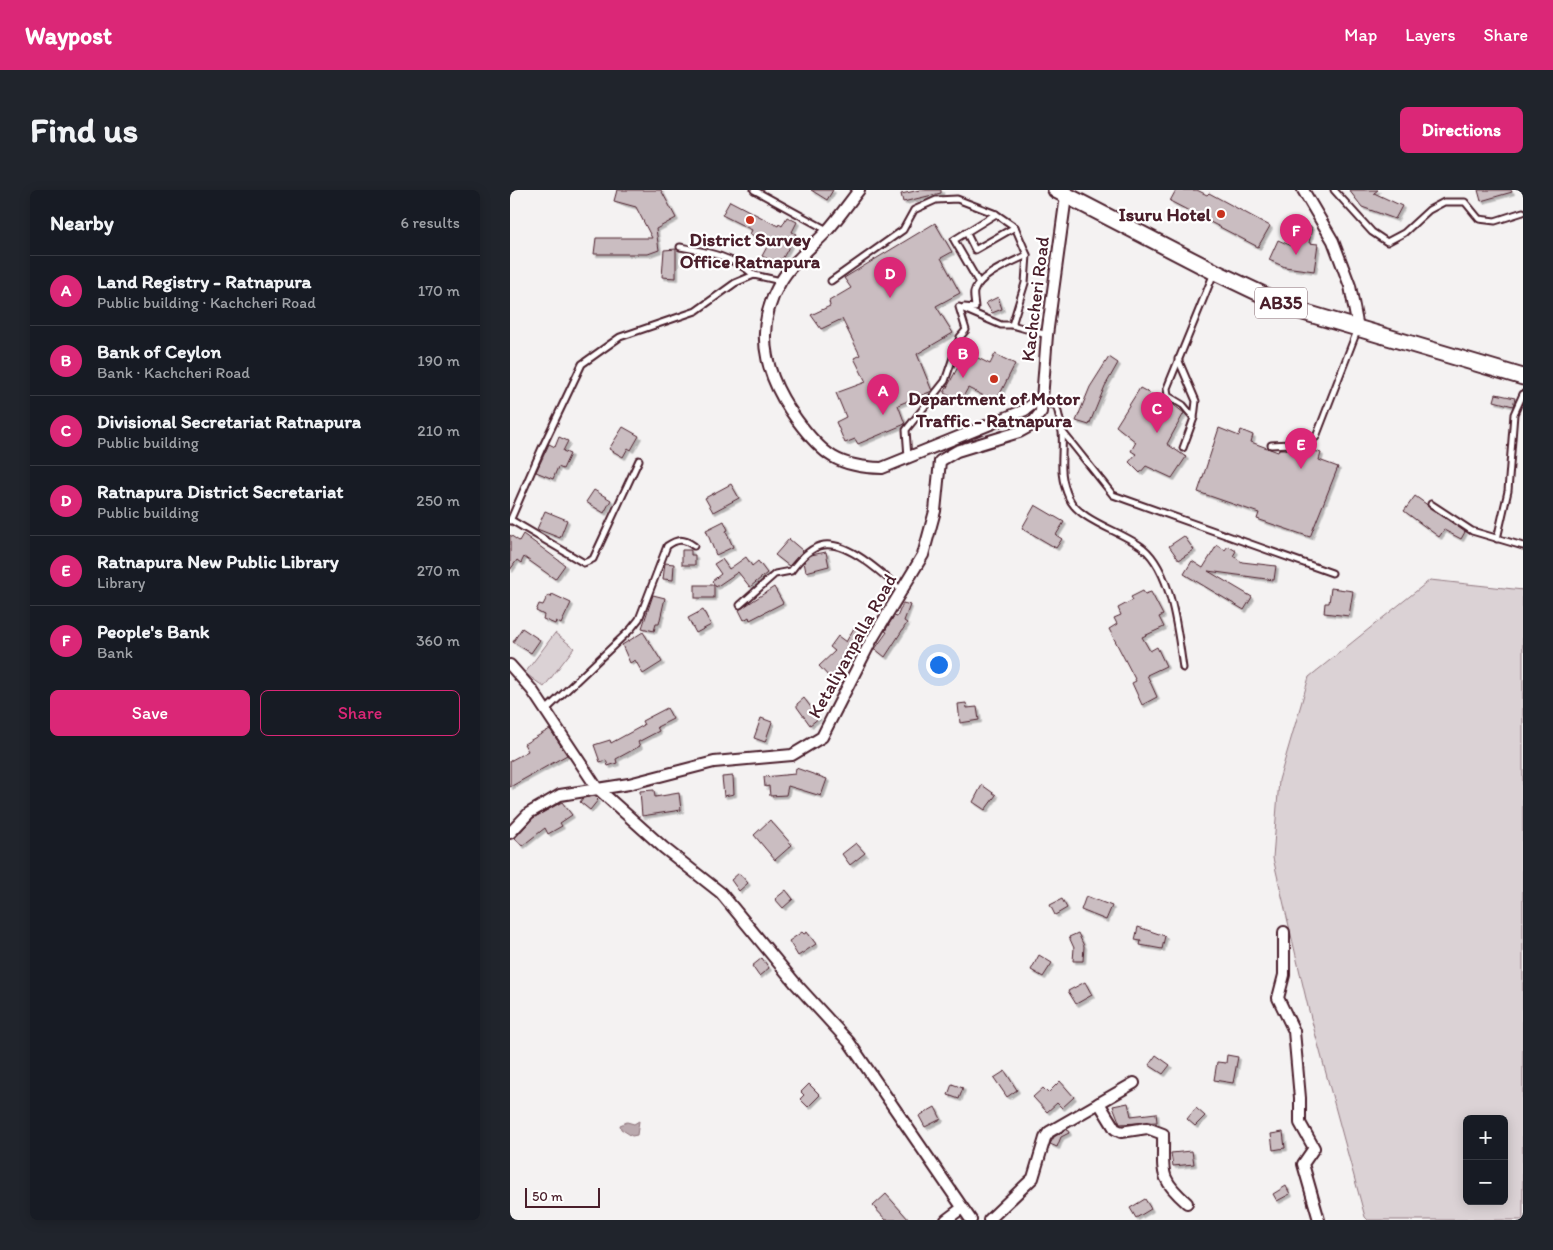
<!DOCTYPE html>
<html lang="en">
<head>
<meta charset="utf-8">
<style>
	body { margin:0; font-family:Itim,sans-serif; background:#20242c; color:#f1f3f6 }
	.controls { position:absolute; right:15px; bottom:15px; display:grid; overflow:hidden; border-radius:8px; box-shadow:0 2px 12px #0003 }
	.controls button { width:45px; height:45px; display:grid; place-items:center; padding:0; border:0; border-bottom:1px solid #363941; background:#171b24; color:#f1f3f6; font:25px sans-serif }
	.scale { position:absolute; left:15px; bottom:12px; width:75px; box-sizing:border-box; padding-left:5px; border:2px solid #4a1f2b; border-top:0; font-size:14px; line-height:18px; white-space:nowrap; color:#4a1f2b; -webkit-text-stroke:4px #fff; paint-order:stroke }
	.you { position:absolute; left:428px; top:474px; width:18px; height:18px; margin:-12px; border:4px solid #fff; border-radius:50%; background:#1a73e8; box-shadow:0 0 0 8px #1a73e833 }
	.badge { display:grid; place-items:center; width:32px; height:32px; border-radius:50%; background:#db2777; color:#fff; font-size:16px; font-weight:700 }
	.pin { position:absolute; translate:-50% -41px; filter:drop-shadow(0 1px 2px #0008) }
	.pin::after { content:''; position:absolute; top:26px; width:18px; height:15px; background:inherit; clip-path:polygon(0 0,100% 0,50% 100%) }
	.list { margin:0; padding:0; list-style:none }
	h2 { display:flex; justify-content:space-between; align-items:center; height:65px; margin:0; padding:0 20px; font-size:21px }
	h2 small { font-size:16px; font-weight:400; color:#9ea1a6 }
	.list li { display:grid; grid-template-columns:32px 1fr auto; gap:15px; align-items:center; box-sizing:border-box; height:70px; padding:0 20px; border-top:1px solid #363941 }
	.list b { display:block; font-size:19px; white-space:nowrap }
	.list p { margin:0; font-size:16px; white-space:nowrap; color:#9ea1a6 }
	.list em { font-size:16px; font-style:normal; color:#9ea1a6 }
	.actions { display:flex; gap:10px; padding:15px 20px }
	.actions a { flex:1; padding:11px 0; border:1px solid #db2777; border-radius:8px; text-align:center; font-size:18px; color:#db2777 }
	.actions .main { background:#db2777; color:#fff }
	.map { position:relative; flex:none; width:1013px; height:1030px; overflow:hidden; border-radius:8px }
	header { display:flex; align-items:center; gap:30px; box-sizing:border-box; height:70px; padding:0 25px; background:#db2777; color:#fff }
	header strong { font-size:24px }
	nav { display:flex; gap:28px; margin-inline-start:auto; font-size:18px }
	.intro { display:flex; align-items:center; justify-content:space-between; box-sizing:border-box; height:120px; padding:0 30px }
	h1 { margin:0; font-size:35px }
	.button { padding:12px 22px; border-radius:8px; background:#db2777; color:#fff; font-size:18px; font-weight:700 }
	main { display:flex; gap:30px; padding:0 30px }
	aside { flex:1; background:#171b24; border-radius:8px; box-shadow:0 2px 12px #0003 }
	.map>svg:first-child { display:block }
	.green { fill:#dbd2d5; stroke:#927880; fill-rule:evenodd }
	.water { fill:#baa9ae; stroke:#8d727a }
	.building { fill:#cabdc1; stroke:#4a1f2b; filter:url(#shadow) }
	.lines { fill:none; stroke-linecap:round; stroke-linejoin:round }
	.service-casing { stroke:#4a1f2b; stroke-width:9 }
	.minor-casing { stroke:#4a1f2b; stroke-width:14 }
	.primary-casing { stroke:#4a1f2b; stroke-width:19 }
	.service { stroke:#fff; stroke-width:5 }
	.minor { stroke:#fff; stroke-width:10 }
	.primary { stroke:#fff; stroke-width:15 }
	.poi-dot { fill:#c8321e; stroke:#fff; stroke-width:2 }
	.labels { text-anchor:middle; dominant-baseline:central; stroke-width:4.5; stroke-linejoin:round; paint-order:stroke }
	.shield { fill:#fff; stroke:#80626b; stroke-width:1 }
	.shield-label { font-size:18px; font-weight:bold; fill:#4a1f2b }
	.poi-label { font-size:19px; font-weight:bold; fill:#4a1f2b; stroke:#fff }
	.street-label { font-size:19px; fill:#4a1f2b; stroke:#fff }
</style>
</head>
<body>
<header>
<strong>Waypost</strong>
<nav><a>Map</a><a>Layers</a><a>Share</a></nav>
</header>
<div class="intro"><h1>Find us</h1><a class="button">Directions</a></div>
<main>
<aside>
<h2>Nearby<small>6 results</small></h2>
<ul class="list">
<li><span class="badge">A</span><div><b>Land Registry - Ratnapura</b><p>Public building · Kachcheri Road</p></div><em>170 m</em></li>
<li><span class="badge">B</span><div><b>Bank of Ceylon</b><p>Bank · Kachcheri Road</p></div><em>190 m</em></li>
<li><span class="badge">C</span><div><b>Divisional Secretariat Ratnapura</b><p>Public building</p></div><em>210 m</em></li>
<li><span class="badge">D</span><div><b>Ratnapura District Secretariat</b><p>Public building</p></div><em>250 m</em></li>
<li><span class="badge">E</span><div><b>Ratnapura New Public Library</b><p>Library</p></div><em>270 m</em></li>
<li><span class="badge">F</span><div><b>People's Bank</b><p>Bank</p></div><em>360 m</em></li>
</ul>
<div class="actions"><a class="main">Save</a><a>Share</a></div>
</aside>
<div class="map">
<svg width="1013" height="1030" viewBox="0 0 1013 1030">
	<defs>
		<filter id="shadow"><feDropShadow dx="2.5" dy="2.5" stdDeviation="0" flood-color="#0004"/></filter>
	</defs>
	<rect width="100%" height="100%" fill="#f4f2f2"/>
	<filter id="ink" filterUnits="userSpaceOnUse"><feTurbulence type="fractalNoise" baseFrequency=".02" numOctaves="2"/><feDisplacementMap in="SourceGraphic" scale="10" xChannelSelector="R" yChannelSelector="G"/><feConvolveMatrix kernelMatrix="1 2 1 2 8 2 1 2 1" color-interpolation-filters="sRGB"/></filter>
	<g filter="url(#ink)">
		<g class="green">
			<path d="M920,390L1013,400V1030H858L855,1027L798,817L763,668L769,590L799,487ZM957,929H994V1011H957Z"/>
			<polygon points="45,443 64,458 34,497 15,483"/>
		</g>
		<polygon class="water" points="129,931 127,945 122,946 111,939 110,935 117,932 124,934"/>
		<g class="building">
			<polygon points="107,0 151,0 166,28 146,39 149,60 138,64 84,64 86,48 142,48 126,17 104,11"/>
			<polygon points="301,0 323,0 317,10"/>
			<polygon points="410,0 431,0 431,3 393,12 391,4"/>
			<polygon points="666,0 687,0 697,5 699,3 760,36 748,57 660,11"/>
			<polygon points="839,0 868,0 864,3 892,16 885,29 852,17"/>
			<polygon points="968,0 1001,0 1002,2 971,11"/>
			<polygon points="220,11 268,36 269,34 272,36 277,27 287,32 282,42 286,44 269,75 252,66 259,53 240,44 242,40 212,25"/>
			<polygon points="425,33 442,62 431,68 450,103 426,116 443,143 407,164 422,201 388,215 395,234 348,254 345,249 335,253 326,232 336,227 326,203 356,192 344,168 350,165 332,129 311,139 301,125 320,116 319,111 341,98 334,88"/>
			<polygon points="785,35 802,37 799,53 808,54 804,81 775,77 759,70 768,50 782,56"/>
			<polygon points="166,59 166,88 152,87 154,60"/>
			<polygon points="488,107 492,119 482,123 476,113"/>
			<polygon points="456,162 480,174 485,164 505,174 486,212 458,198 450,212 434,203"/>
			<polygon points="599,167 608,173 595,196 579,235 566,231 580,197"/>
			<polygon points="630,198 649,208 651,205 674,223 657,254 676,267 662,288 636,276 630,283 619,272 626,264 621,261 626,252 606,236"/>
			<polygon points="986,204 1005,208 1003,216 984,211"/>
			<polygon points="113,237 129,246 121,260 118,258 113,267 99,259"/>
			<polygon points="709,238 729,246 731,240 743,245 741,252 768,262 769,259 775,259 791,264 793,258 796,258 811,263 809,270 828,277 800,347 747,329 749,323 688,302"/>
			<polygon points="49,247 58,251 53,261 60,264 53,279 48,277 43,289 26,282 39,254 45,257"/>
			<polygon points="221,294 229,308 203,322 195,308"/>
			<polygon points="84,300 101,310 94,323 76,312"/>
			<polygon points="905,306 955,342 951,349 934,340 929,347 894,321"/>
			<polygon points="525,315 554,332 546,345 552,349 546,358 512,338"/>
			<polygon points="35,321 57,330 50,348 27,339"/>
			<polygon points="214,331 218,340 216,341 223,357 206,365 196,340"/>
			<polygon points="13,344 55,375 45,389 14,367 11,373 7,370 0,380 0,345 9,351"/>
			<polygon points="674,346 684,360 669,370 659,356"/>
			<polygon points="279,349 293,361 279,376 265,365"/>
			<polygon points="707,355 715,360 718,356 726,361 723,366 732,372 766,376 764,390 698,381 742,407 734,420 674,384 682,371 693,378"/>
			<polygon points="172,360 181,360 181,365 185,365 185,375 172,375"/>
			<polygon points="316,362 319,376 296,382 294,372 301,365"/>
			<polygon points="236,367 242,376 248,371 257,383 240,397 228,382 206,397 202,391 211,384 204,374 212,369 219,379"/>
			<polygon points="155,373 164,374 163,390 153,389"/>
			<rect x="185" y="395" width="19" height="13"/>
			<polygon points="264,397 273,413 240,430 239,427 234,430 229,420"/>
			<polygon points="821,398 843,401 839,426 814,423 815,413 819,413"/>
			<polygon points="633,401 635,404 641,402 653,425 649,427 654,437 632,447 640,461 647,457 656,476 637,485 647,507 632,515 622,493 626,491 599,439 607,434 604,428 611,425 608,418 623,410 621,407"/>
			<polygon points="42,404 61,413 51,434 46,431 45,434 33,429 34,425 26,421 29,414 33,415 38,405 41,407"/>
			<polygon points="143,405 155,408 149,434 146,434 144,441 132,438"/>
			<polygon points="393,413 400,415 394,431 397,433 375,467 365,459 377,442 375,441 384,426 387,427"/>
			<polygon points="193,420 201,435 186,443 178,428"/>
			<polygon points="12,438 30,450 21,463 3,452"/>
			<polygon points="344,438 356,445 346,462 321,489 309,476 325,461 320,457 328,446 336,452"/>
			<polygon points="133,442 152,472 133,484 125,470 120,473 112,455"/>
			<polygon points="294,508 309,528 300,535 287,517 287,514"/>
			<polygon points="456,513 457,518 467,517 469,530 450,533 448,514"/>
			<polygon points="157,518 163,529 147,537 149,541 128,552 130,556 106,569 107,573 98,576 96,570 90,572 84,555 100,550 101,553 134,535 132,531"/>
			<polygon points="251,528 262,532 255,552 244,548"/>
			<polygon points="40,539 57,565 0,597 0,571 18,561 14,554"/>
			<polygon points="286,578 317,589 311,606 278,596 276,605 260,606 259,596 255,597 254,587 285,584"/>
			<polygon points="223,586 224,604 214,606 212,587"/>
			<polygon points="472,595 486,605 475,620 463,612"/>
			<polygon points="144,600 145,607 169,603 171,620 132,626 130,601"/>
			<polygon points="84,606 88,610 80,620 70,612 73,608"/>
			<polygon points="52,612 62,625 50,633 52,636 38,644 35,638 12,656 5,648 23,628"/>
			<polygon points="260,630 282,655 265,670 244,645"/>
			<polygon points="346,653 355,663 340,675 332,664"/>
			<polygon points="229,683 238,693 229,701 221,690"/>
			<polygon points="276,700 283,709 273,718 265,709"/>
			<polygon points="576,706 602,716 596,730 571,720"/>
			<polygon points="552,709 557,718 545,725 540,715"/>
			<polygon points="628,737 655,746 652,759 630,755 631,751 625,750"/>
			<polygon points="292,742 294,744 297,742 306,754 288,766 279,751"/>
			<polygon points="568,743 574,756 573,771 563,771 564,758 559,747"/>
			<polygon points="529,765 542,773 533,787 521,780"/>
			<polygon points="252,768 259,778 249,786 242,776"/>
			<polygon points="575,792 582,805 566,814 558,801"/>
			<polygon points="646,865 660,875 653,884 639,875"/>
			<polygon points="717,865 728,867 723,893 704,890 707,872 716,873"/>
			<polygon points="495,881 507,900 497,907 484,888"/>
			<polygon points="550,891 564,907 552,918 547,913 537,922 523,907 533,898 538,903"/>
			<polygon points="299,894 310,905 298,917 290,909 294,905 291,902"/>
			<polygon points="442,894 453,898 449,909 438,905"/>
			<polygon points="618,913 621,926 646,923 647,932 610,934 603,916"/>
			<polygon points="425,917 431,929 415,937 409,926"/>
			<polygon points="686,918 695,926 685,936 677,929"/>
			<polygon points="557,939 559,943 551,947 547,957 540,954 544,947"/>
			<polygon points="773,942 775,958 763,960 761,944"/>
			<polygon points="682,961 684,974 663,976 661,963"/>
			<polygon points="776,996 780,1004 767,1011 763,1004"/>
			<polygon points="376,1004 399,1030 376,1030 363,1016"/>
			<polygon points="635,1009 641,1019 626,1028 620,1018"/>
		</g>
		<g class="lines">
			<g class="service-casing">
				<g id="service">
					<polyline points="244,0 317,40"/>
					<polyline points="824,0 862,42 877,52 894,43 919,20 934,12 955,12 969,29 985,31 1013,22"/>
					<polyline points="456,42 465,60 505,37"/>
					<path d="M170,57C197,62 222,66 244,85"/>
					<polyline points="321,91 393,40 404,20 426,10 447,9 486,24 505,37 517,65 515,93 502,135"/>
					<polyline points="469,93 444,50 486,24"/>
					<path d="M454,117L465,118C465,113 463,106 464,102C468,85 503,72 517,65"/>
					<polyline points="668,169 686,211 684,228"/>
					<path d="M533,208L547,218C549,226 551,233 552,241C554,267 547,281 559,308C569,331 614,342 633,358C662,382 668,443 673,478"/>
					<polyline points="552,241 603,305 822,383"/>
					<polyline points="761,255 799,253 806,247 847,141"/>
					<polyline points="673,258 684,228 673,215 658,206 657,198 704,83"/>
					<polyline points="398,267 396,240 435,191 450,147 456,140 449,117 491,135 502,135 537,145"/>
					<polyline points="921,314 962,341 1013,356"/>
					<polyline points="1,330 74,373 83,369 129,270"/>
					<polyline points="0,331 31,260 72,174 110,147 186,121 225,93 244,85 271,91"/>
					<polyline points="987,349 998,301 1004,224 1013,204"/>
					<path d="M230,415L265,384L281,381C289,370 300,357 314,355C339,352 374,385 391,400"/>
					<path d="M36,520L121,439L129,429L157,356C167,349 173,348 184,356"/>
				</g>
			</g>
			<g class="minor-casing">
				<g id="minor">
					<path d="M349,0C338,14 328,29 316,42C301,58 281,73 270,93C242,141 256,188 287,230C313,265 328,277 372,278L515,220L532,207"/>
					<polyline points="793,0 823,51 840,96 848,138"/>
					<polyline points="0,475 22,500 87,598 154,658 211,703 285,793 339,852 461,1030"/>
					<polyline points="0,643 19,623 50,605 119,594 204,572 282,565 312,547 361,451 413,365 425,321 430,271 447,261 509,242 520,236 531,222 537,145 556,6"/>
					<polyline points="774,742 774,785 768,808 784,841 790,908 790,933 804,958 793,974 809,1030"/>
					<path d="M589,913L605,939L611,942L637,938L653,944C654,981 647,987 677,1013"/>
					<polyline points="436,1030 452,1018"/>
					<polyline points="479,1030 523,988 535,948 539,942 624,893"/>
				</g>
			</g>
			<g class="primary-casing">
				<polyline id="primary" points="546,0 705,82 783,119 1013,187"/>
			</g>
			<use href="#service" class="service"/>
			<use href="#minor" class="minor"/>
			<use href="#primary" class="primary"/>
		</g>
	</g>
	<g class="poi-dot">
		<circle cx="711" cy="24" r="5"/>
		<circle cx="240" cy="30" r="5"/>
		<circle cx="484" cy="189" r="5"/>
	</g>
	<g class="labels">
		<rect class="shield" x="745" y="97.5" width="52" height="31" rx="4"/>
		<g class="shield-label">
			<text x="771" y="113">AB35</text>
		</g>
		<g class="poi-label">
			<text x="701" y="24" text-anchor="end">Isuru Hotel</text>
			<text x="240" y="49">District Survey<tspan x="240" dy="22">Office Ratnapura</tspan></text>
			<text x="484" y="208">Department of Motor<tspan x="484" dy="22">Traffic - Ratnapura</tspan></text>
		</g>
		<g class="street-label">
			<text transform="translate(525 109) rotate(-83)">Kachcheri Road</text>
			<text transform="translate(342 456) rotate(-61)">Ketaliyanpalla Road</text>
		</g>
	</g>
</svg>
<div class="controls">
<button>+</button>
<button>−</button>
</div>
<div class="scale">50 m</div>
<div class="you"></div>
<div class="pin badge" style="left:373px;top:225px">A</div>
<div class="pin badge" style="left:453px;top:188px">B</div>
<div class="pin badge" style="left:647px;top:243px">C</div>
<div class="pin badge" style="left:380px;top:108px">D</div>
<div class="pin badge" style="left:791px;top:279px">E</div>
<div class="pin badge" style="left:786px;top:65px">F</div>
</div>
</main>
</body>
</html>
